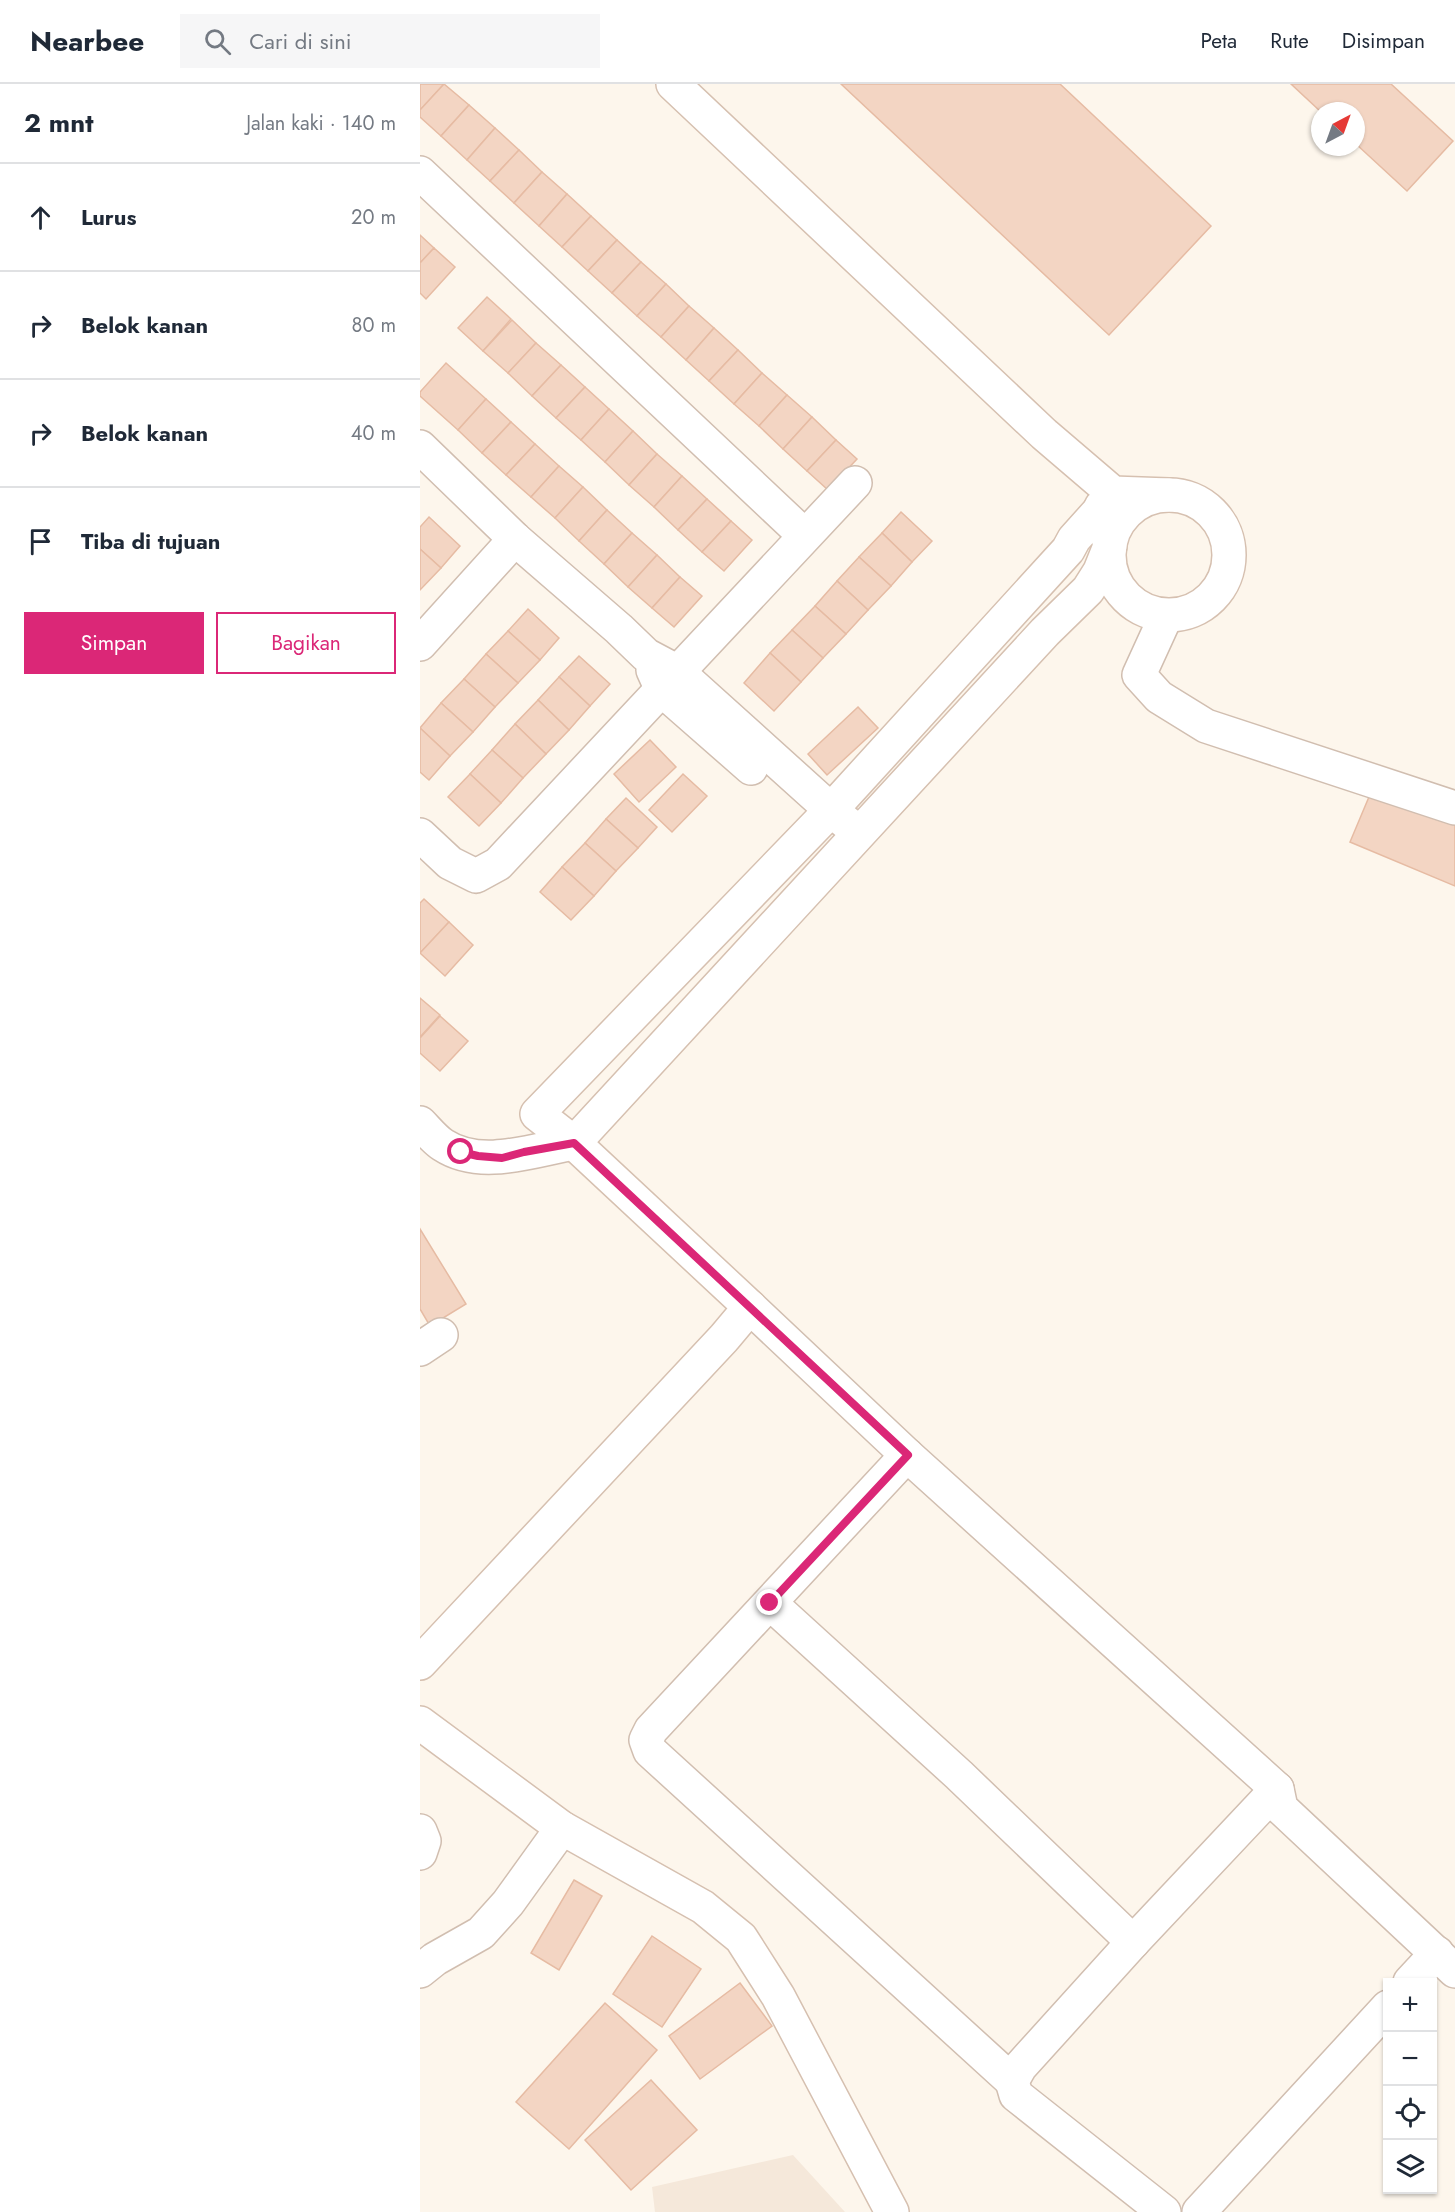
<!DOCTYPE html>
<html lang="id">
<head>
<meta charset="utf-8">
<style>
	body { margin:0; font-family:Jost,sans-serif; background:#f6f6f7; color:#1f2937 }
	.controls { position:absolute; right:18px; bottom:18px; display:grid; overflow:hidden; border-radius:0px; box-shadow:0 2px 4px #0004 }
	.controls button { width:54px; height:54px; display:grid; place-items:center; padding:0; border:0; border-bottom:2px solid #e0e1e3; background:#fff; color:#1f2937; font:30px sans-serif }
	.compass { position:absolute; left:891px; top:18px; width:54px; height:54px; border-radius:50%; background:#fff; box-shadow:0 2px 4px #0004; rotate:41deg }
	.stop { position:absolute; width:18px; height:18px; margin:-14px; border:4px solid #db2777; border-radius:50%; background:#fff }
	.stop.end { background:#db2777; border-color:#fff; box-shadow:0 2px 6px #0008 }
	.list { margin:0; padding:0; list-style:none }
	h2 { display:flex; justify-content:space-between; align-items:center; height:78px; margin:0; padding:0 24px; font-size:26px }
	h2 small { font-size:20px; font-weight:400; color:#747a83 }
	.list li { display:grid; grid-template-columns:39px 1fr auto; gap:18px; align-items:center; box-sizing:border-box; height:108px; padding:0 24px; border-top:2px solid #e0e1e3 }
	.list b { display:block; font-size:22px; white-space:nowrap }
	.list em { font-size:20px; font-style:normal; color:#747a83 }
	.actions { display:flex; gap:12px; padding:18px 24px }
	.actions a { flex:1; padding:14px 0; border:2px solid #db2777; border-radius:0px; text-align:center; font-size:21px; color:#db2777 }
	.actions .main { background:#db2777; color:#fff }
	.icon { flex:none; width:33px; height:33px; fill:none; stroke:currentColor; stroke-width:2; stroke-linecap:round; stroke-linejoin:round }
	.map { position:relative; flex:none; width:1035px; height:2128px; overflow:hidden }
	header { display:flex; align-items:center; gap:36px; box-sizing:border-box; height:84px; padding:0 30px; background:#fff; border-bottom:2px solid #e0e1e3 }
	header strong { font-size:28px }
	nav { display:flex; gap:33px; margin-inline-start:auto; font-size:21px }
	.search { width:420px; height:54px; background:#f6f6f7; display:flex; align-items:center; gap:15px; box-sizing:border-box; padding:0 21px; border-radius:0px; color:#747a83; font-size:22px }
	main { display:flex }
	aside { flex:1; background:#fff }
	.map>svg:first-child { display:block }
	.residential { fill:#f5e8da }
	.building { fill:#f3d5c3; stroke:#e6bba3; stroke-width:1.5 }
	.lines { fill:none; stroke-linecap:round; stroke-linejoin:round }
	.street-casing { stroke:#d1beb0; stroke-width:36 }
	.secondary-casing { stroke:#d6c0b0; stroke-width:36 }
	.street { stroke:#fff; stroke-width:33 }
	.secondary { stroke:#fff; stroke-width:33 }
	.route { stroke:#db2777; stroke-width:8 }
</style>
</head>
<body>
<header>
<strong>Nearbee</strong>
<div class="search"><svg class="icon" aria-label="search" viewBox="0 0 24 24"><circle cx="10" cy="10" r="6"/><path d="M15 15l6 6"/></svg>Cari di sini</div>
<nav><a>Peta</a><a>Rute</a><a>Disimpan</a></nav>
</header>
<main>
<aside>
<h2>2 mnt<small>Jalan kaki · 140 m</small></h2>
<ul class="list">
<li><svg class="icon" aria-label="ahead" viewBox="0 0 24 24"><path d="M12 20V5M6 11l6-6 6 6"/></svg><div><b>Lurus</b></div><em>20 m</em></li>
<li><svg class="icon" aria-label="right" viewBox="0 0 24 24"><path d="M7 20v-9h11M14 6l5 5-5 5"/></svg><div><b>Belok kanan</b></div><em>80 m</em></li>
<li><svg class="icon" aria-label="right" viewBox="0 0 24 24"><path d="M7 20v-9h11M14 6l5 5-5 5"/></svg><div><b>Belok kanan</b></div><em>40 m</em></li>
<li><svg class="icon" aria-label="arrive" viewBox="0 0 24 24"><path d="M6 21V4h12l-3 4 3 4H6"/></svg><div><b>Tiba di tujuan</b></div></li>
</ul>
<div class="actions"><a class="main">Simpan</a><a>Bagikan</a></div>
</aside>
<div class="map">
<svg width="1035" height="2128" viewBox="0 0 1035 2128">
	<rect width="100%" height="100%" fill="#fdf6ec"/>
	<polygon class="residential" points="373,2071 425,2128 235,2128 232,2103"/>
	<g class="building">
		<polygon points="0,0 24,0 0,26"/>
		<polygon points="24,0 49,21 21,52 0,33 0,26"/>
		<polygon points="421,0 640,0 791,142 689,251"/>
		<polygon points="871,0 971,0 1033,57 987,107 936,60 936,27 900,27"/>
		<polygon points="49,21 75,44 47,76 21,52"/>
		<polygon points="75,44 99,66 70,97 47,76"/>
		<polygon points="99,66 122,88 94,119 70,97"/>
		<polygon points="122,88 147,110 119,142 94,119"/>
		<polygon points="147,110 171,132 142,163 119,142"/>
		<polygon points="171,132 197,156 168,187 142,163"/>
		<polygon points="0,151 14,164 0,179"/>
		<polygon points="197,156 221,178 192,209 168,187"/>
		<polygon points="14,164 35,183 6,215 0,209 0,179"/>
		<polygon points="221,178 246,200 217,232 192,209"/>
		<polygon points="246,200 269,222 241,253 217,232"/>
		<polygon points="67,213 91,235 63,267 38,244"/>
		<polygon points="269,222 294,244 266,276 241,253"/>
		<polygon points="92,236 116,259 88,289 63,267"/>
		<polygon points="294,244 318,266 289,297 266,276"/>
		<polygon points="116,259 141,281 112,312 88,289"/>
		<polygon points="318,266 342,289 314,320 289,297"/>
		<polygon points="26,279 66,315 38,346 0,312 0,308"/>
		<polygon points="141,281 165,303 136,334 112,312"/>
		<polygon points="342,289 367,311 339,342 314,320"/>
		<polygon points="165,303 189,325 161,356 136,334"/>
		<polygon points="367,311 392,333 363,365 339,342"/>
		<polygon points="66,315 91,338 62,369 38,346"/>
		<polygon points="189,325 213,347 185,378 161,356"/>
		<polygon points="392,333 416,356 387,387 363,365"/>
		<polygon points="91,338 115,360 86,391 62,369"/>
		<polygon points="213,347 237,370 209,401 185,378"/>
		<polygon points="416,356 437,375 408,406 387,387"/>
		<polygon points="115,360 139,382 111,413 86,391"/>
		<polygon points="237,370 262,392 234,423 209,401"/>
		<polygon points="139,382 163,403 135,434 111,413"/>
		<polygon points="262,392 287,415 258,446 234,423"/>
		<polygon points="163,403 187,426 159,457 135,434"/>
		<polygon points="287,415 311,437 282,468 258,446"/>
		<polygon points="187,426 212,449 184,480 159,457"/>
		<polygon points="481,428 512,457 492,478 462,449"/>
		<polygon points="9,433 40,462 21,484 0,465 0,443"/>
		<polygon points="311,437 332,456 304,487 282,468"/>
		<polygon points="212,449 237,471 208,503 184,480"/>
		<polygon points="462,449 492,478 471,502 439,473"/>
		<polygon points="0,465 21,484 0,506"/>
		<polygon points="237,471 260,493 232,524 208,503"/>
		<polygon points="439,473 471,502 448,526 417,497"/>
		<polygon points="260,493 282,512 254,543 232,524"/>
		<polygon points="417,497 448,526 426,550 395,522"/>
		<polygon points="395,522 426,550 403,574 372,546"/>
		<polygon points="108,525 139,554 120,576 88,547"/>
		<polygon points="372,546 403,574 381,598 350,569"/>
		<polygon points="88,547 120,576 98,599 66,570"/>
		<polygon points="350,569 381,598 354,627 324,599"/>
		<polygon points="66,570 98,599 75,623 44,595"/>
		<polygon points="159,572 190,600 170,622 139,593"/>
		<polygon points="139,593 170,622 149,646 118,616"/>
		<polygon points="44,595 75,623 53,648 21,619"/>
		<polygon points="118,616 149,646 126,670 95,640"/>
		<polygon points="21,619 53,648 30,672 0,644"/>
		<polygon points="438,623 458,644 407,691 388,670"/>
		<polygon points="95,640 126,670 103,694 72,666"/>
		<polygon points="0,644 30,672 9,696 0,688"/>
		<polygon points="230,656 256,683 219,718 194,690"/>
		<polygon points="72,666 103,694 81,719 50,690"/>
		<polygon points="50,690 81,719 59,742 28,713"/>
		<polygon points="263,690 287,712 252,748 229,726"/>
		<polygon points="954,701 1035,735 1035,802 930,758"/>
		<polygon points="206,714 237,743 218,764 186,735"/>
		<polygon points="186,735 218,764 196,787 165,759"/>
		<polygon points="165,759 196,787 174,812 142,783"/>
		<polygon points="142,783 174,812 151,836 120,808"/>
		<polygon points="4,815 29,838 0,869 0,819"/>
		<polygon points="29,838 53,861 25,892 0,869"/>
		<polygon points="0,914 20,931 0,953"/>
		<polygon points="20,932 48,957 20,987 0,969 0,954"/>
		<polygon points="0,1145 46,1220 10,1242 0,1225"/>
		<polygon points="154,1796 182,1812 139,1886 111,1869"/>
		<polygon points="232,1852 281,1885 242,1943 193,1910"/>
		<polygon points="320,1899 352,1942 280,1995 249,1952"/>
		<polygon points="185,1919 237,1966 149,2065 96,2018"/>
		<polygon points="231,1996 277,2046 211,2106 165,2056"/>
	</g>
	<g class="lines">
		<g class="street-casing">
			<g id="street">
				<polyline points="0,89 384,451"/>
				<polyline points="0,363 95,455 199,545 226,571 258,588 411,726 439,749"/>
				<polyline points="746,532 719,591 739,613 786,642 1035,724"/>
				<polyline points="0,560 95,455"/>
				<polyline points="233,586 242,606 331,684"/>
				<polyline points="0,751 30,779 56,792 78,780 435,399"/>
				<path d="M0,1039C7,1046 15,1056 23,1061C61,1086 113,1066 154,1059"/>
				<polyline points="330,1223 487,1371 857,1705 861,1724 1035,1887"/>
				<polyline points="0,1265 21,1251"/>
				<polyline points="487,1371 231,1646 226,1656 230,1667 592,1997"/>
				<polyline points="350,1519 539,1691 713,1858"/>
				<polyline points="0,1747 4,1757 0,1769"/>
				<polyline points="0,1887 15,1875 61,1849 88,1819 142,1744"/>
				<polyline points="990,1898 1017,1869"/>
				<polyline points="744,2128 596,2011 592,1997 600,1983 713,1858 857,1705"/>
				<polyline points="779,2128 968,1923"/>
			</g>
		</g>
		<g class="secondary-casing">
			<g id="secondary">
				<polyline points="253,0 624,350 693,409 749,411"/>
				<circle cx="749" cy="471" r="60"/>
				<polyline points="154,1059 625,548 668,506 680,487 690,462 681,423"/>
				<polyline points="0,1579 304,1254 330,1223 154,1059 117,1030 411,726 648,466 654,455 690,415 693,409"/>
				<polyline points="0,1639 142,1744 283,1823 321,1854 358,1912 472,2128"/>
			</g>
		</g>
		<use href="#street" class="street"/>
		<use href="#secondary" class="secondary"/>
	</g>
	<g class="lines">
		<polyline class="route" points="41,1068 58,1072 82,1074 104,1068 154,1059 488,1371 350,1519"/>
	</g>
</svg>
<div class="controls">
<button>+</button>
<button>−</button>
<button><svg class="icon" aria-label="locate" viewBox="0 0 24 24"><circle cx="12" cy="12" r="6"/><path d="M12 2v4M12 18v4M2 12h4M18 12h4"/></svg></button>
<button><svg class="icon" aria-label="layers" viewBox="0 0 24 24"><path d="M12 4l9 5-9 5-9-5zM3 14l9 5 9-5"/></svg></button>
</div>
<svg class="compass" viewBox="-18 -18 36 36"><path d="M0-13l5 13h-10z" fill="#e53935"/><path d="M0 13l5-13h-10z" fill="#747a83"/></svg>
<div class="stop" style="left:41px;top:1068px"></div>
<div class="stop end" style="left:350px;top:1519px"></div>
</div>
</main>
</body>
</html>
